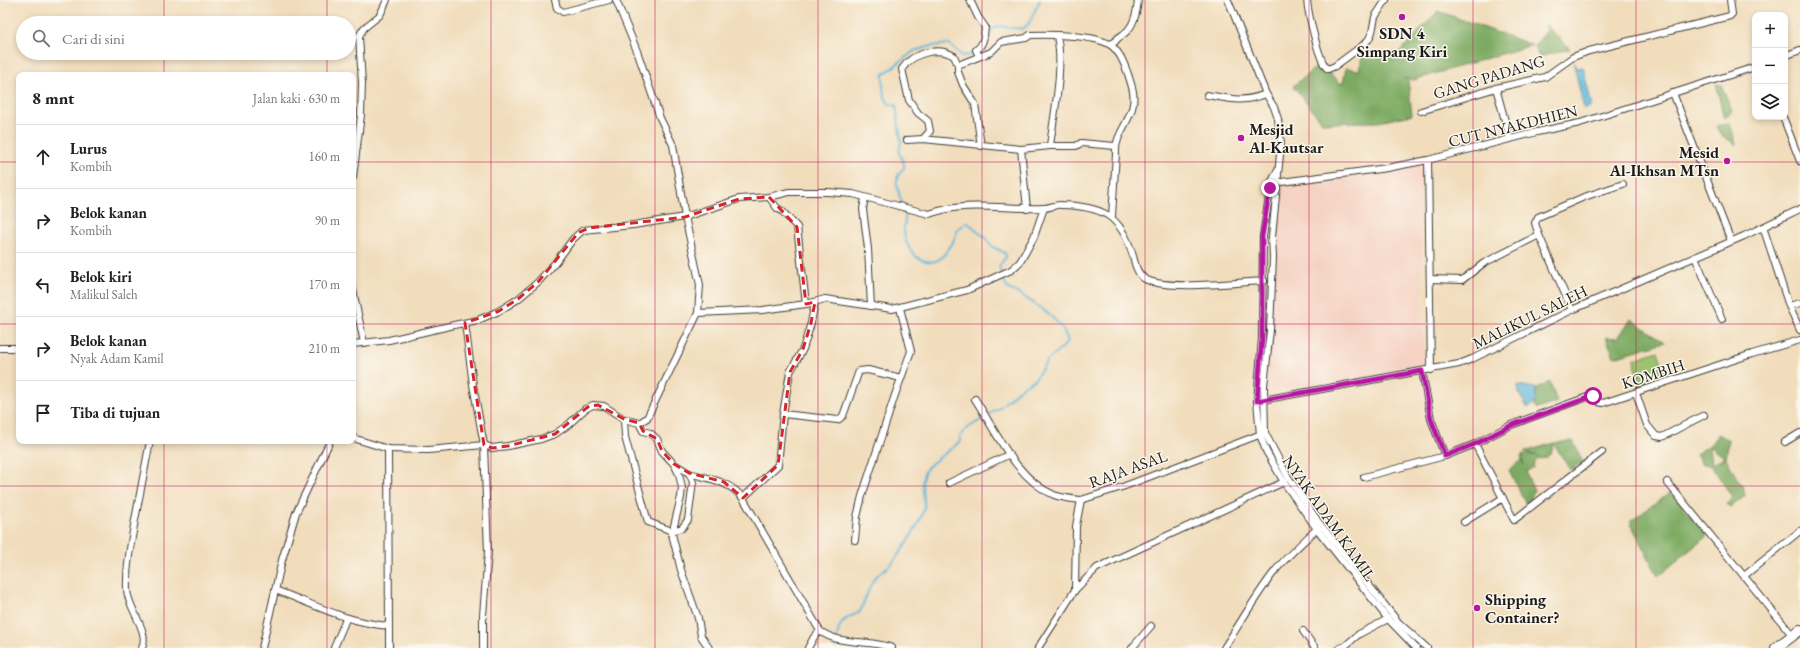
<!DOCTYPE html>
<html lang="id">
<head>
<meta charset="utf-8">
<style>
	body { margin:0; font-family:"EB Garamond",serif; background:#f2f2f2; color:#202124 }
	.controls { position:absolute; right:12px; top:12px; display:grid; overflow:hidden; border-radius:8px; box-shadow:0 2px 6px #0003 }
	.controls button { width:36px; height:36px; display:grid; place-items:center; padding:0; border:0; border-bottom:1px solid #e0e0e0; background:#fff; color:#202124; font:20px sans-serif }
	.stop { position:absolute; width:12px; height:12px; margin:-9px; border:3px solid #b5179e; border-radius:50%; background:#fff }
	.stop.end { background:#b5179e; border-color:#fff; box-shadow:0 1px 4px #0008 }
	.list { margin:0; padding:0; list-style:none }
	h2 { display:flex; justify-content:space-between; align-items:center; height:52px; margin:0; padding:0 16px; font-size:17px }
	h2 small { font-size:13px; font-weight:400; color:#757577 }
	.list li { display:grid; grid-template-columns:26px 1fr auto; gap:12px; align-items:center; box-sizing:border-box; height:64px; padding:0 16px; border-top:1px solid #e0e0e0 }
	.list b { display:block; font-size:15px; white-space:nowrap }
	.list p { margin:0; font-size:13px; white-space:nowrap; color:#757577 }
	.list em { font-size:13px; font-style:normal; color:#757577 }
	.icon { flex:none; width:22px; height:22px; fill:none; stroke:currentColor; stroke-width:2; stroke-linecap:round; stroke-linejoin:round }
	.map { position:relative; flex:none; width:1800px; height:648px; overflow:hidden }
	.search { position:absolute; background:#fff; box-shadow:0 2px 6px #0003; left:16px; top:16px; width:340px; height:44px; display:flex; align-items:center; gap:10px; box-sizing:border-box; padding:0 14px; border-radius:22px; color:#757577; font-size:15px }
	.panel { position:absolute; background:#fff; box-shadow:0 2px 6px #0003; left:16px; top:72px; width:340px; height:372px; border-radius:8px }
	.map>svg:first-child { display:block }
	.built { fill:#f5d2c2 }
	.green { fill:#9cc470; stroke:#5c7046 }
	.forest { fill:#7daa62; stroke:#4c633f; fill-rule:evenodd }
	.water { fill:#5db6db; stroke:#3c697c }
	.lines { fill:none; stroke-linecap:round; stroke-linejoin:round }
	.stream { stroke:#5db6db; stroke-width:2 }
	.minor-casing { stroke:#3c3934; stroke-width:8 }
	.trunk-casing { stroke:#3c3934; stroke-width:12 }
	.minor { stroke:#fff; stroke-width:6 }
	.trunk { stroke:#fff; stroke-width:10 }
	.route { stroke:#b5179e; stroke-width:5 }
	.marked { fill:none; stroke:#d62828; stroke-width:3; stroke-dasharray:8 5; stroke-linejoin:round }
	.grid { fill:none; stroke:#c2185b; stroke-width:1; stroke-opacity:0.55 }
	.poi-dot { fill:#b5179e; stroke:#fbf7ec; stroke-width:1.5 }
	.labels { text-anchor:middle; dominant-baseline:central; stroke-width:3; stroke-linejoin:round; paint-order:stroke }
	.poi-label { font-size:16px; font-weight:bold; fill:#1c1c1c; stroke:#fbf7ec; text-anchor:start }
	.street-label { font-size:16px; fill:#1c1c1c; stroke:#fbf7ec }
</style>
</head>
<body>
<div class="map">
<svg width="1800" height="648" viewBox="0 0 1800 648">
	<rect width="100%" height="100%" fill="#fbf7ec"/>
	<filter id="ink" filterUnits="userSpaceOnUse"><feTurbulence type="fractalNoise" baseFrequency=".025" numOctaves="2"/><feDisplacementMap in="SourceGraphic" scale="8" xChannelSelector="R" yChannelSelector="G"/><feConvolveMatrix kernelMatrix="1 2 1 2 8 2 1 2 1" color-interpolation-filters="sRGB"/></filter>
	<filter id="wash" filterUnits="userSpaceOnUse"><feTurbulence type="fractalNoise" baseFrequency=".012" numOctaves="4" result="noise"/><feDisplacementMap in="SourceGraphic" scale="16" xChannelSelector="R" yChannelSelector="G"/><feGaussianBlur stdDeviation="0.9" result="paint"/><feColorMatrix in="noise" values="0 0 0 0 0 0 0 0 0 0 0 0 0 0 0 0 0 1.4 0 .05"/><feComposite in="paint" operator="in"/></filter>
	<g filter="url(#wash)">
		<rect width="100%" height="100%" fill="#f1ddbc"/>
		<polygon class="built" points="1421,164 1423,366 1356,379 1259,393 1266,316 1273,187"/>
		<polygon class="green" points="1658,351 1667,379 1638,390 1635,359"/>
		<g class="forest">
			<polygon points="1438,11 1532,45 1414,80 1403,78 1408,80 1412,115 1379,122 1323,123 1293,86 1320,64 1340,83 1343,83 1346,68 1359,70 1363,52 1372,57 1400,52"/>
			<polygon points="1545,24 1570,49 1539,57 1534,47 1547,30"/>
			<polygon points="1716,84 1721,85 1732,111 1724,119"/>
			<polygon points="1730,123 1736,145 1720,134 1716,126"/>
			<polygon points="1631,319 1665,342 1614,357 1606,337 1618,338"/>
			<polygon points="1550,382 1557,402 1538,409 1534,405 1537,388"/>
			<path d="M1718,434L1729,440L1726,458L1739,482L1742,484L1741,486L1743,484L1745,496L1731,507L1727,504L1732,497L1711,465L1701,464L1696,454L1710,445ZM1710,446L1725,458L1712,464Z"/>
			<polygon points="1573,441 1583,462 1570,470 1554,444 1551,453 1547,456 1547,458 1537,459 1533,466 1534,467 1526,472 1534,491 1527,506 1509,470 1521,460 1524,465 1521,456 1524,458 1522,454 1540,456 1524,452 1554,443"/>
			<polygon points="1671,492 1707,536 1658,576 1630,522"/>
		</g>
		<g class="water">
			<polygon points="1573,61 1576,68 1583,67 1592,106 1584,109"/>
			<polygon points="1518,385 1535,388 1536,402 1528,408 1519,394"/>
		</g>
		<g class="lines">
			<path class="stream" d="M835,648C840,624 836,622 860,612C865,601 868,588 875,578C879,572 888,568 893,562C903,550 916,529 922,515C929,501 916,483 927,468C936,458 951,451 960,441V436L965,430L999,408L1021,388L1035,379L1047,361L1064,346L1068,341C1066,336 1064,331 1061,327C1053,315 1022,294 1008,289L1002,277L999,266L1006,257L1005,253L991,246L987,239L967,222L957,229C956,240 950,248 943,256C938,261 934,263 926,261C912,259 904,242 904,229C904,224 906,218 905,213C902,199 889,179 904,168V164L899,152L901,142L896,105L889,104C882,95 883,86 883,75L914,51L932,46L949,44L962,56C969,55 982,54 985,46C990,35 985,32 999,26L1023,29L1029,23L1040,0"/>
		</g>
	</g>
	<g filter="url(#ink)">
		<g class="lines">
			<g class="minor-casing">
				<g id="minor">
					<polyline points="555,0 557,8 563,12 609,0"/>
					<path d="M970,0L978,17L985,27C984,36 984,45 976,50L979,56"/>
					<polyline points="1228,0 1266,94 1274,107 1278,119 1281,144 1272,237 1273,257 1270,330 1264,386 1265,433 1288,477 1317,520 1399,623 1427,648"/>
					<path d="M1307,0C1308,12 1319,64 1328,69L1335,66L1362,46L1369,39L1372,32L1375,17L1386,0"/>
					<path d="M1109,44L1115,42C1117,37 1122,36 1126,32C1134,25 1137,11 1138,0"/>
					<polyline points="1785,56 1800,50"/>
					<polyline points="1496,88 1510,139"/>
					<polyline points="1673,93 1731,241"/>
					<path d="M1207,95C1231,99 1242,103 1266,94"/>
					<polyline points="1421,111 1496,88 1545,77 1573,57 1589,51 1730,16 1732,14 1730,0"/>
					<polyline points="1783,117 1800,161"/>
					<path d="M923,139L930,131L928,121L918,113L909,100L902,69C912,53 938,46 954,56L958,65"/>
					<polyline points="907,140 923,139 1021,149 1050,146 1076,146 1081,143 1115,146"/>
					<path d="M981,146L975,104L963,85L958,72V65L991,52L1001,42L1026,38L1030,35C1049,34 1093,35 1109,44C1119,50 1124,63 1128,74C1131,84 1135,93 1133,104C1131,121 1114,135 1116,154L1112,216"/>
					<path d="M1050,146C1054,113 1064,67 1057,36"/>
					<polyline points="1021,149 1027,209"/>
					<polyline points="1428,160 1431,370"/>
					<polyline points="1277,172 1271,183 1263,236 1262,338 1257,401 1260,435 1266,451 1285,484 1317,529 1388,619 1416,648"/>
					<polyline points="353,177 361,115 362,83 359,36 364,28 380,15 387,0"/>
					<polyline points="1274,183 1387,168 1428,160 1537,132 1580,123 1755,67"/>
					<polyline points="769,197 777,208 782,211 797,227 806,304"/>
					<polyline points="865,198 863,209 868,249 871,306"/>
					<polyline points="1763,227 1789,306 1800,330"/>
					<polyline points="1539,235 1535,223 1538,217 1584,197 1623,184"/>
					<polyline points="1695,257 1722,319"/>
					<polyline points="1430,279 1462,280 1484,263 1539,235 1572,310"/>
					<polyline points="353,290 364,343"/>
					<polyline points="1789,306 1800,303"/>
					<path d="M698,313L700,285L685,217L739,199L769,197L789,192H828L853,194L929,214C966,200 1006,210 1044,208"/>
					<polyline points="465,323 473,385 484,445 488,552 483,615 483,648"/>
					<polyline points="353,344 389,340 454,325 478,320 499,311 518,299 538,282 556,262 573,239 583,230 633,225 685,217 673,145 660,118 637,51 616,0"/>
					<polyline points="0,348 19,348"/>
					<polyline points="1422,371 1431,419 1445,456 1475,444 1511,425 1590,396 1593,396 1599,402 1603,403 1752,354 1800,340"/>
					<polyline points="1636,393 1647,425 1656,436 1662,437 1704,415"/>
					<path d="M975,399C996,431 1016,479 1054,495C1062,498 1072,499 1081,500"/>
					<polyline points="1257,401 1459,364 1472,359 1572,310 1744,236 1800,209"/>
					<polyline points="783,414 838,420 843,416 859,371 868,370 901,378"/>
					<polyline points="624,419 625,437 648,522 672,531 682,528 688,520 693,482 689,473 674,464"/>
					<polyline points="639,423 643,431 650,433 657,439 662,451 674,464 679,474 682,488 681,497 672,534 681,570 698,618 701,636 709,648"/>
					<path d="M353,438L388,449L428,450L484,445L492,448L508,446L541,439L555,434L568,425L585,409L593,405L604,406L624,419L639,423L647,418L698,313L763,310L806,304L825,299L892,309L967,290L1011,270L1020,262L1034,237L1044,208C1050,208 1056,204 1061,205C1102,206 1121,215 1133,256C1135,264 1137,274 1145,279C1166,291 1238,282 1264,281"/>
					<polyline points="1785,442 1800,433"/>
					<polyline points="1475,444 1514,520 1602,452"/>
					<path d="M689,473C710,479 729,481 743,498L820,631"/>
					<polyline points="1364,477 1445,456"/>
					<polyline points="1667,482 1793,636"/>
					<polyline points="949,483 1008,455"/>
					<polyline points="743,498 778,465 783,414 790,372 803,349 811,323 815,302"/>
					<polyline points="1464,522 1503,498"/>
					<polyline points="855,540 857,517 862,496 895,395 911,351 900,308"/>
					<polyline points="1744,576 1800,531"/>
					<path d="M275,590C316,605 345,622 389,626L388,449"/>
					<polyline points="1075,590 1097,568 1284,482"/>
					<polyline points="1303,631 1315,648"/>
					<path d="M142,648C150,631 128,609 127,590C126,566 131,543 135,520C140,494 145,467 150,441"/>
					<polyline points="262,648 282,560 296,513 330,441"/>
					<polyline points="334,648 346,619"/>
					<polyline points="389,648 389,626"/>
					<path d="M808,648L814,637L820,631C840,646 869,639 892,648"/>
					<polyline points="1038,648 1075,590 1076,526 1081,500 1125,486 1264,433"/>
					<polyline points="1132,648 1151,626"/>
					<path d="M1224,648C1241,622 1256,595 1275,571C1288,555 1304,541 1319,527"/>
					<polyline points="1340,648 1345,646 1359,634 1388,619"/>
				</g>
			</g>
			<g class="trunk-casing">
				<polyline id="trunk" points="1776,648 1800,630"/>
			</g>
			<use href="#minor" class="minor"/>
			<use href="#trunk" class="trunk"/>
		</g>
	</g>
	<g class="lines" filter="url(#ink)">
		<polyline class="route" points="1270,188 1262,236 1262,338 1257,401 1422,371 1431,419 1445,456 1475,444 1512,425 1593,396"/>
	</g>
	<path class="marked" d="M769,197L797,227L806,304L815,302L811,323L803,349L790,372L778,465L743,498L724,482L689,473L674,464L662,451L657,439L643,431L639,423L624,419L598,405L589,406L555,434L508,446L492,448L484,445L465,323L499,311L518,299L538,282L578,233L589,228L685,217L739,199Z"/>
	<path class="grid" d="M164,0V23M327,0V23M491,0V648M655,0V648M818,0V648M982,0V648M1145,0V648M1309,0V648M1473,0V648M1636,0V648M164,53V75M327,53V75M0,162H19M353,162H1800M0,324H19M353,324H1800M164,441V648M327,441V648M0,486H1800"/>
	<g class="poi-dot">
		<circle cx="1402" cy="17" r="4"/>
		<circle cx="1241" cy="138" r="4"/>
		<circle cx="1727" cy="161" r="4"/>
		<circle cx="1477" cy="608" r="4"/>
	</g>
	<g class="labels">
		<g class="poi-label">
			<text x="1402" y="33" text-anchor="middle">SDN 4<tspan x="1402" dy="18">Simpang Kiri</tspan></text>
			<text x="1249" y="129">Mesjid<tspan x="1249" dy="18">Al-Kautsar</tspan></text>
			<text x="1719" y="152" text-anchor="end">Mesid<tspan x="1719" dy="18">Al-Ikhsan MTsn</tspan></text>
			<text x="1485" y="599">Shipping<tspan x="1485" dy="18">Container?</tspan></text>
		</g>
		<g class="street-label">
			<text transform="translate(1489 77) rotate(-17)">GANG PADANG</text>
			<text transform="translate(1513 126) rotate(-14)">CUT NYAKDHIEN</text>
			<text transform="translate(1530 317) rotate(-26)">MALIKUL SALEH</text>
			<text transform="translate(1653 374) rotate(-18)">KOMBIH</text>
			<text transform="translate(1128 469) rotate(-20)">RAJA ASAL</text>
			<text transform="translate(1329 518) rotate(55)">NYAK ADAM KAMIL</text>
		</g>
	</g>
</svg>
<div class="controls">
<button>+</button>
<button>−</button>
<button><svg class="icon" aria-label="layers" viewBox="0 0 24 24"><path d="M12 4l9 5-9 5-9-5zM3 14l9 5 9-5"/></svg></button>
</div>
<div class="stop" style="left:1593px;top:396px"></div>
<div class="stop end" style="left:1270px;top:188px"></div>
<div class="search"><svg class="icon" aria-label="search" viewBox="0 0 24 24"><circle cx="10" cy="10" r="6"/><path d="M15 15l6 6"/></svg>Cari di sini</div>
<section class="panel">
<h2>8 mnt<small>Jalan kaki · 630 m</small></h2>
<ul class="list">
<li><svg class="icon" aria-label="ahead" viewBox="0 0 24 24"><path d="M12 20V5M6 11l6-6 6 6"/></svg><div><b>Lurus</b><p>Kombih</p></div><em>160 m</em></li>
<li><svg class="icon" aria-label="right" viewBox="0 0 24 24"><path d="M7 20v-9h11M14 6l5 5-5 5"/></svg><div><b>Belok kanan</b><p>Kombih</p></div><em>90 m</em></li>
<li><svg class="icon" aria-label="left" viewBox="0 0 24 24"><path d="M17 20v-9H6M10 6l-5 5 5 5"/></svg><div><b>Belok kiri</b><p>Malikul Saleh</p></div><em>170 m</em></li>
<li><svg class="icon" aria-label="right" viewBox="0 0 24 24"><path d="M7 20v-9h11M14 6l5 5-5 5"/></svg><div><b>Belok kanan</b><p>Nyak Adam Kamil</p></div><em>210 m</em></li>
<li><svg class="icon" aria-label="arrive" viewBox="0 0 24 24"><path d="M6 21V4h12l-3 4 3 4H6"/></svg><div><b>Tiba di tujuan</b></div></li>
</ul>
</section>
</div>
</body>
</html>
